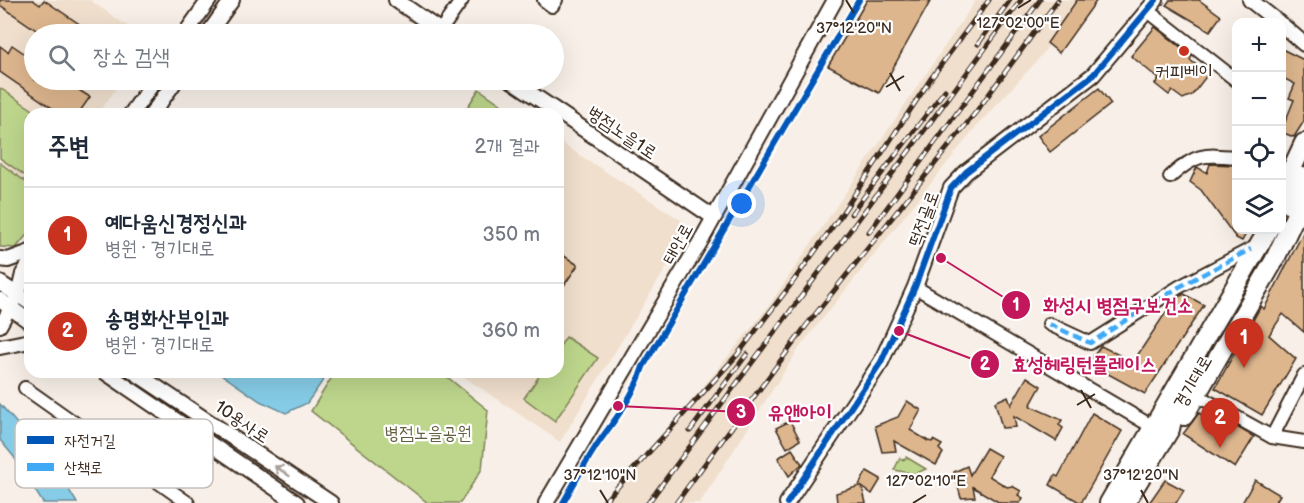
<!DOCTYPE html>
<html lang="ko">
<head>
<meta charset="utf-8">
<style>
	body { margin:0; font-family:"Balsamiq Sans","Poor Story",sans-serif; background:#f2f2f3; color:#1f2937 }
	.controls { position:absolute; right:18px; top:18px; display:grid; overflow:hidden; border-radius:12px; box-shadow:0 6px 24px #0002 }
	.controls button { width:54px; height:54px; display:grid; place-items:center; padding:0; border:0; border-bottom:2px solid #e0e1e3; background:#fff; color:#1f2937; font:30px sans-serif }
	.you { position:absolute; left:742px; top:204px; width:21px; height:21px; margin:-15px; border:4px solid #fff; border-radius:50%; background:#1a73e8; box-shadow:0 0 0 9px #1a73e833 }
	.badge { display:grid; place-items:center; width:39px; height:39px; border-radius:50%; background:#c8321e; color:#fff; font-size:20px; font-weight:700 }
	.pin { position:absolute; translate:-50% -50px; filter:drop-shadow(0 2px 3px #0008) }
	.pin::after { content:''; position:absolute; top:32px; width:21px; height:18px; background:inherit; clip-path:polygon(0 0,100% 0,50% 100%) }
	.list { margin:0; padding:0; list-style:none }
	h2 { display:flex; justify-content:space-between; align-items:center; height:78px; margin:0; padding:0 24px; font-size:26px }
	h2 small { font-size:20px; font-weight:400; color:#747a83 }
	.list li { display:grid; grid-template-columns:39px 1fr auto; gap:18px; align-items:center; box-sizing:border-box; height:96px; padding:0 24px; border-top:2px solid #e0e1e3 }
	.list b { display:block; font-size:22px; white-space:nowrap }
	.list p { margin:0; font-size:20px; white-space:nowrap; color:#747a83 }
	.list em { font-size:20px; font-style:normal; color:#747a83 }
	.icon { flex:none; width:33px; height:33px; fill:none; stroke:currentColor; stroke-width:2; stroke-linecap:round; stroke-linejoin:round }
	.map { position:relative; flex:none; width:1304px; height:503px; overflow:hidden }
	.search { position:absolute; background:#fff; box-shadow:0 6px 24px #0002; left:24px; top:24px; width:540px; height:66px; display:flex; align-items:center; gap:15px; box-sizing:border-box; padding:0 21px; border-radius:33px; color:#747a83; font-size:22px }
	.panel { position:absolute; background:#fff; box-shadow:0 6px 24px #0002; left:24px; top:108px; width:540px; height:270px; border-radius:18px }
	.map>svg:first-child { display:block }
	.built { fill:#f0dfcd }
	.green { fill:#bdd68c; stroke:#7c8055; stroke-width:1.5 }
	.water { fill:#86cce7; stroke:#688b97; stroke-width:1.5 }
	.building { fill:#ddb68e; stroke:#3b2a1e; stroke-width:1.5 }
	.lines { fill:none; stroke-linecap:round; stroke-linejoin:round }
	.minor-casing { stroke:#3b2a1e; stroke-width:16 }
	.tertiary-casing { stroke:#3b2a1e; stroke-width:18 }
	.primary-casing { stroke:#3b2a1e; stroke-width:22 }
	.minor { stroke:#fff; stroke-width:12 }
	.tertiary { stroke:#fff; stroke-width:14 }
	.primary { stroke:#fff; stroke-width:18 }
	.rail-casing { stroke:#3b2a1e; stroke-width:5 }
	.rail { stroke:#fff; stroke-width:3; stroke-dasharray:9; stroke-linecap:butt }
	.quiet { stroke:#3fa9f5; stroke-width:4.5; stroke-dasharray:9 4.5; stroke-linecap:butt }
	.cycleway-casing { stroke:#fff; stroke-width:10 }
	.cycleway { stroke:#0057b8; stroke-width:6 }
	.oneway { stroke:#a79f9a }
	.ticks { fill:none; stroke:#3b2a1e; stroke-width:2 }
	.poi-dot { fill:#c8321e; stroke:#fff; stroke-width:2 }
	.labels { text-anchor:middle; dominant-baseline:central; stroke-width:4.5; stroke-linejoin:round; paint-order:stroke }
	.poi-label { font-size:18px; fill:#3b2a1e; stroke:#fff }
	.street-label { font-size:18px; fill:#3b2a1e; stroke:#fff }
	.park-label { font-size:18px; fill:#625e3f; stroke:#fff }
	.key { fill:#fff; stroke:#c4bfbc; stroke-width:1.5 }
	.key-label { font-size:16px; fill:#3b2a1e }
	.ticks-label { font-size:15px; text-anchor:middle; fill:#3b2a1e; stroke:#fff; stroke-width:4.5; stroke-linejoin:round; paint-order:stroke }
	.leader { fill:none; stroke:#c2185b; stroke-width:2 }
	.callout-dot { fill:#c2185b; stroke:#fff; stroke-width:2 }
	.mark-label { font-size:18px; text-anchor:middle; font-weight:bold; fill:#fff }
	.callout-label { font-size:20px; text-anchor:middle; font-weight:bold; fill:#c2185b; stroke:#fff; stroke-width:4.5; stroke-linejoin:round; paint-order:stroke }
</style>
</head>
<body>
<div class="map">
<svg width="1304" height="503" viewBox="0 0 1304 503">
	<rect width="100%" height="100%" fill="#f8f0e8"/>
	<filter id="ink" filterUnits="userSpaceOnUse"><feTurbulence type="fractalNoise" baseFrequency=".0167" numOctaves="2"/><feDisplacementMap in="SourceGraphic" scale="12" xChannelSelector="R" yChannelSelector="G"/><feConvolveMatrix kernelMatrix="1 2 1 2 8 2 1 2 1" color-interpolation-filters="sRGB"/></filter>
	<g filter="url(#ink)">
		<g class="built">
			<polygon points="0,0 90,0 139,34 34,34 34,80 122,80 98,114 30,114 30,185 0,163"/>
			<polygon points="976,0 1083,0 1037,61 976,127 800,347 700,503 600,503 687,407 768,307"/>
			<polygon points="558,141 681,220 685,237 560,442 457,372 558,372"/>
		</g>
		<g class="green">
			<polygon points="0,88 39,114 30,114 30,179 0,158"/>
			<polygon points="479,89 515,114 463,114"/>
			<polygon points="0,163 30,185 30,231 16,248 0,247"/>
			<polygon points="566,337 598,358 555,421 524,398 542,372 558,372 558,349"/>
			<polygon points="335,372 441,372 488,410 482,469 460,503 428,503 311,411"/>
			<polygon points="906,457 926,469 915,474 894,470 900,458 904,460"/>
		</g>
		<g class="water">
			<polygon points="218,372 329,372 307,403 286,413 260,401"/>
			<polygon points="0,404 57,470 77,503 43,503 14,457 0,440"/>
		</g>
		<g class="building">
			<polygon points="0,0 33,0 40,5 44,0 94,34 42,34 0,5"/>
			<polygon points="867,0 931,0 879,93 828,66"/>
			<polygon points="1077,0 1097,0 1059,53 1047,43"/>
			<polygon points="1170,0 1199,0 1221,16 1210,31 1166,5"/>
			<polygon points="1155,27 1192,56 1190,60 1208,74 1192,95 1183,99 1172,91 1169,95 1155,84 1159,79 1131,56"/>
			<polygon points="12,45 34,60 34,80 63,80 90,97 78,114 61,114 0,72 0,46 8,52"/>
			<polygon points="1284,50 1304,60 1304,121 1294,137 1281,132 1294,100 1289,98 1295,84 1281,77 1281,55"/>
			<polygon points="1099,88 1111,104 1050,152 1038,136"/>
			<polygon points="1210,164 1236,165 1236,230 1248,230 1242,241 1236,238 1201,190 1190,182 1197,167 1207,173"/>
			<polygon points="1304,231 1304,332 1283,314 1269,335 1296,359 1262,415 1215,388 1261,306 1264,309"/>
			<polygon points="558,252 578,265 558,294"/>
			<polygon points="1184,294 1204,305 1145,394 1088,363 1101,346 1133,362 1174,300"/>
			<polygon points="1027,377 1041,386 1030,406 1062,420 1059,425 1063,428 1056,441 1014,416 1016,427 1002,428 995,402 1008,396 1011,405"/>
			<polygon points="907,401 921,410 910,430 928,441 932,442 933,440 942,445 939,449 943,453 936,465 894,441 896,451 882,452 875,426 898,417"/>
			<polygon points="1092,413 1122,431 1081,503 1050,485 1055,475 1058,477"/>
			<polygon points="1199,413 1226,430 1230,423 1254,437 1235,468 1183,434"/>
			<polygon points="790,421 800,440 787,448 776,428"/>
			<polygon points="986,448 1000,456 989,476 1007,487 1012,486 1021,491 1018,495 1023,498 1020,503 1000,503 973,487 975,497 961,498 954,472 967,466 970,475"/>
			<polygon points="792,449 802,464 789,476 778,458"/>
			<polygon points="867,471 881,479 872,494 862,487 866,503 837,503 836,493 860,486 859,485"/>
			<polygon points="1165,480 1184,490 1176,503 1149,503"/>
			<polygon points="1255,480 1280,495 1275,503 1242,503"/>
		</g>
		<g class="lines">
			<g class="minor-casing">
				<g id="minor">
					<polyline points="544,0 552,6 556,0"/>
					<polyline points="1148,11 1236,80"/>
					<polyline points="440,31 462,0"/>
					<path d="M1170,177C1196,154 1202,154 1236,157"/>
					<polyline points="915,287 1153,427"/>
					<polyline points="1049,324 1090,343 1179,287 1251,249"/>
					<polyline points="0,326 14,301"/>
					<polyline points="25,388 188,503"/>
					<polyline points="1198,396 1272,437 1304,442"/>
					<polyline points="1272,437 1304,375"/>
				</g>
			</g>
			<g class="tertiary-casing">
				<g id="tertiary">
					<polyline points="396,0 445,34"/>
					<polyline points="1250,0 1278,22"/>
					<polyline points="1282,25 1304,44"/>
					<polyline points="185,34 209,0"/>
					<polyline points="208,34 232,0"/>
					<polyline points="511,80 713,217"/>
					<polyline points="131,114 155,80"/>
					<polyline points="152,114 176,80"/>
					<polyline points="0,259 8,260 30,252"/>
					<polyline points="0,283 30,303"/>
					<polyline points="18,295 23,274 30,263"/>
					<polyline points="0,300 30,322"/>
					<polyline points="0,347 30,341"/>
					<polyline points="105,372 297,503"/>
					<polyline points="134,372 331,503"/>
					<polyline points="546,503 702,239 835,0"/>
					<polyline points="787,503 881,362 915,287 951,188 966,172 1093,75 1156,0"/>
				</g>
			</g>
			<g class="primary-casing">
				<g id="primary">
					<polyline points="1282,190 1304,143"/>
					<polyline points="1290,205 1304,177"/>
					<polyline points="1184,416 1274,261 1304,197"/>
					<polyline points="1109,503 1268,230"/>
					<polyline points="1125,503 1170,429 1172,420 1185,396"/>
				</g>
			</g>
			<use href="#minor" class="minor"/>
			<use href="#tertiary" class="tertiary"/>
			<use href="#primary" class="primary"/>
			<g class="rail-casing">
				<g id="rail">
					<polyline points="978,44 1010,0"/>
					<polyline points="851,214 945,90"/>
					<polyline points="869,232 1040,0"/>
					<polyline points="690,431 747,354"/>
					<polyline points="603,503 738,354 792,283 839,218 932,77 989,0"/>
					<polyline points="648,503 1021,0"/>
					<polyline points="676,503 806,326 976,112 1058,0"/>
				</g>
			</g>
			<use href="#rail" class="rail"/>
			<polyline class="quiet" points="1049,324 1090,343 1179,287 1251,249"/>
			<g class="cycleway-casing">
				<g id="cycleway">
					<path d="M563,503C575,482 587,459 601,439C618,416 634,395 643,367L859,0"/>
					<polyline points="787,503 881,362 915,287 951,188 966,172 1093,75 1156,0"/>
				</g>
			</g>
			<use href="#cycleway" class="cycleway"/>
		</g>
		<defs><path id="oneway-shaft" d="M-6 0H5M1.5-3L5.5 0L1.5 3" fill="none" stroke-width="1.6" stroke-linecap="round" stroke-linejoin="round" transform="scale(1.5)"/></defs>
		<use class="oneway" href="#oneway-shaft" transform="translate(282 471) rotate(-146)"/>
	</g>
	<path class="ticks" d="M846,0L854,13M1018,8L1031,0M890,73L900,91M886,87L904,76M1081,390L1091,408M1077,405L1095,394M600,490L608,503M1141,490L1148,503M913,503L926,495"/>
	<circle class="poi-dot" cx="1184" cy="51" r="6"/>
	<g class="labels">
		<g class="poi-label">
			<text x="1184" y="71">커피베이</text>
		</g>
		<g class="street-label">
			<text transform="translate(622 133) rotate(34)">병점노을1로</text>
			<text transform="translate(924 219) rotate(-70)">떡전골로</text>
			<text transform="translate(678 244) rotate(-61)">태안로</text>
			<text transform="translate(1193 382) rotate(-60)">경기대로</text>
			<text transform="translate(242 422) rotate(34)">10용사로</text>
		</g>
		<g class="park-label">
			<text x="428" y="433">병점노을공원</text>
		</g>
	</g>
	<rect x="15" y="419" width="198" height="69" rx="9" class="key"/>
	<rect x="27" y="436" width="27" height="8" fill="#0057b8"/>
	<rect x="27" y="463" width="27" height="8" fill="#3fa9f5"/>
	<g class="key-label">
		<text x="64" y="446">자전거길</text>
		<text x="64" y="473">산책로</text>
	</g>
	<g class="ticks-label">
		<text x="1018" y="28">127°02'00"E</text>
		<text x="854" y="33">37°12'20"N</text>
		<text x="600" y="480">37°12'10"N</text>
		<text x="1141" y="480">37°12'20"N</text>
		<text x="926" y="486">127°02'10"E</text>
	</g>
	<path class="leader" d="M941 258L1016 305M899 331L985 364M618 406L741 412"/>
	<g class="callout-dot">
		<circle cx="941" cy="258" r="6"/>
		<circle cx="899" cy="331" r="6"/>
		<circle cx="618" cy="406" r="6"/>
		<circle cx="1016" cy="305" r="15"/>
		<circle cx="985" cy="364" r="15"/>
		<circle cx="741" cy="412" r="15"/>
	</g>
	<g class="mark-label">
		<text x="1016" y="311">1</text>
		<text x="985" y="370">2</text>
		<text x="741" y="418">3</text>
	</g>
	<g class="callout-label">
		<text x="1118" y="312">화성시 병점구보건소</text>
		<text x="1084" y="371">효성헤링턴플레이스</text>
		<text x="800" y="419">유앤아이</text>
	</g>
</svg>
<div class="controls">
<button>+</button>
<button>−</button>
<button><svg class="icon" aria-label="locate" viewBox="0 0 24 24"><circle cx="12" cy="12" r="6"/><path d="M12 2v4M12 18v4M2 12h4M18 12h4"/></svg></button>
<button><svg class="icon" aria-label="layers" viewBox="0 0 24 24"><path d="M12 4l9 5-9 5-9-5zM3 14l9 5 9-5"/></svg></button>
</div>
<div class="you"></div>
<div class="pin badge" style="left:1244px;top:368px">1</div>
<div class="pin badge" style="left:1220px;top:448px">2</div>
<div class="search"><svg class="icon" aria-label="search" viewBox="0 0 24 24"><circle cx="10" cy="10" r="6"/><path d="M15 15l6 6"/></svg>장소 검색</div>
<section class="panel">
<h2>주변<small>2개 결과</small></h2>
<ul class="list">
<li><span class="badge">1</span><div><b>예다움신경정신과</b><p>병원 · 경기대로</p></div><em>350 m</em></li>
<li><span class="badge">2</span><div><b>송명화산부인과</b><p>병원 · 경기대로</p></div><em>360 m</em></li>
</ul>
</section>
</div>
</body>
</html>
